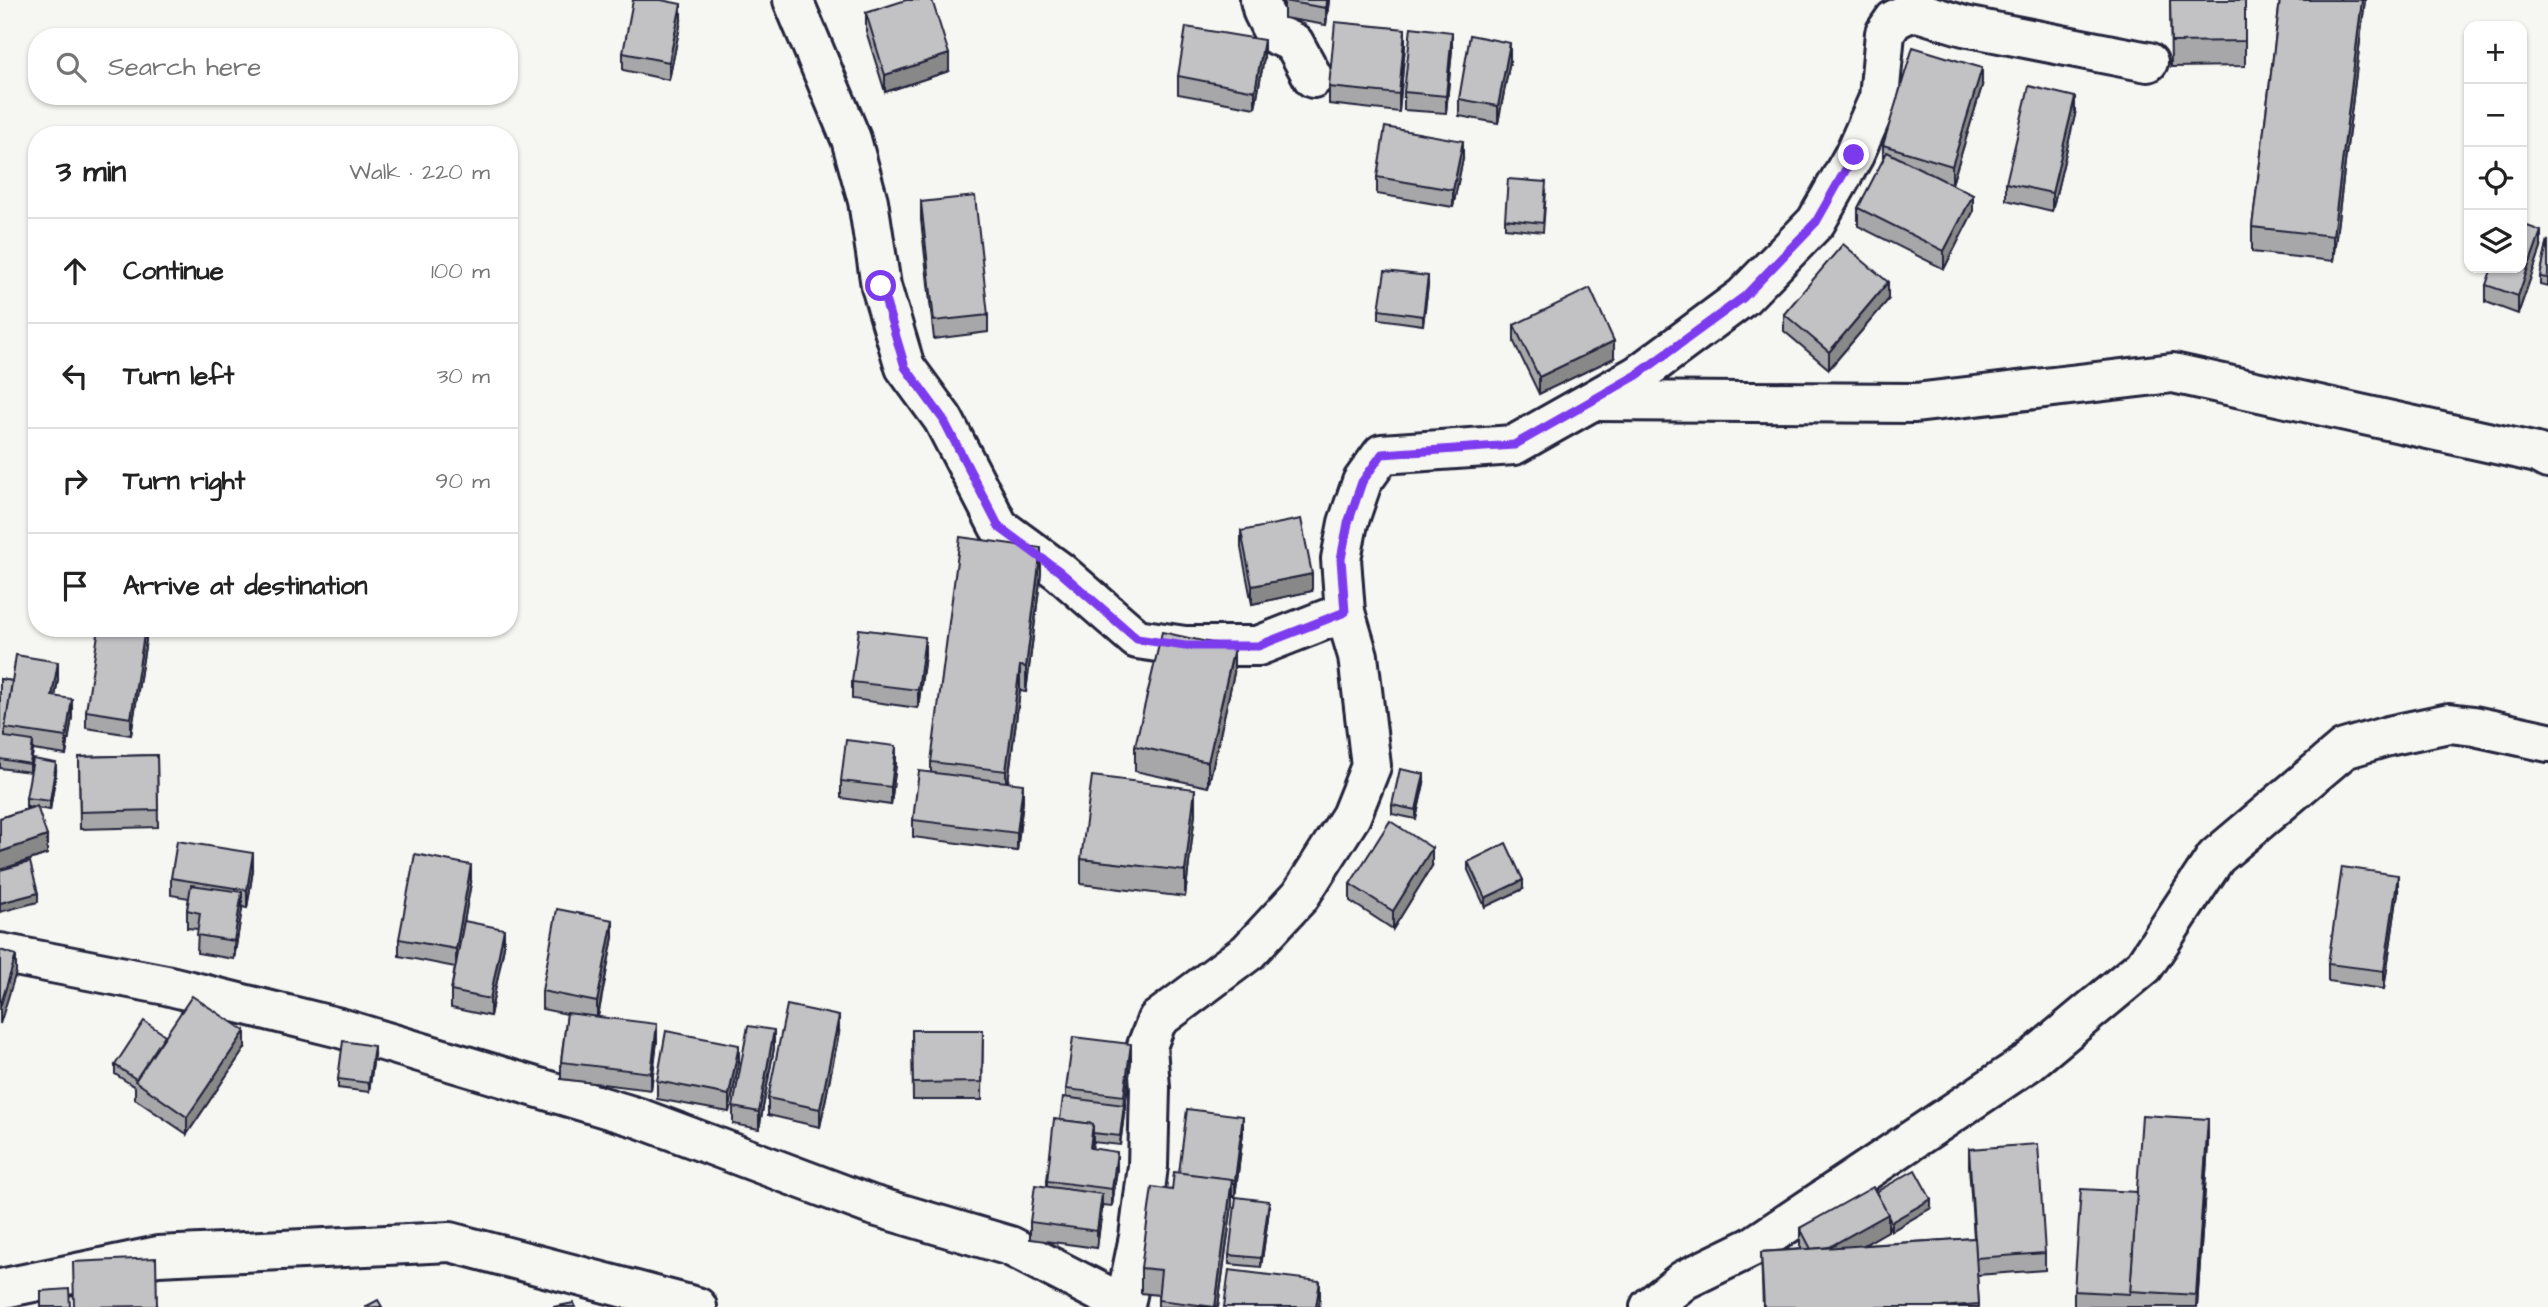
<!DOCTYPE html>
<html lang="en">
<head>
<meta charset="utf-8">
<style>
	body { margin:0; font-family:"Architects Daughter",sans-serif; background:#f6f6f6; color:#222 }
	.controls { position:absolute; right:21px; top:21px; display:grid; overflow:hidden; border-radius:14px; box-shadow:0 2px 5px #0004 }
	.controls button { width:63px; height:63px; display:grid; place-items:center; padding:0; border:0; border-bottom:2px solid #e0e0e0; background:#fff; color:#222; font:35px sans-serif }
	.stop { position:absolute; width:21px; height:21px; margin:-16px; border:5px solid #7c3aed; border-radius:50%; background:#fff }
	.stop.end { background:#7c3aed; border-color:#fff; box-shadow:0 2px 7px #0008 }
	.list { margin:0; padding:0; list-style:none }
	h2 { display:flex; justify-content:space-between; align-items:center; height:91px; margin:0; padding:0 28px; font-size:30px }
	h2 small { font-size:23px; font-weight:400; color:#767676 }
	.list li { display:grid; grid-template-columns:46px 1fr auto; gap:21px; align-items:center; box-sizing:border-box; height:105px; padding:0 28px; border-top:2px solid #e0e0e0 }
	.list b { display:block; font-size:26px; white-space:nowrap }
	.list em { font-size:23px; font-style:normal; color:#767676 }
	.icon { flex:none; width:38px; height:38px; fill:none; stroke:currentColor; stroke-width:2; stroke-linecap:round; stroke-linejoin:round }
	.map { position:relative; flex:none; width:2548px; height:1307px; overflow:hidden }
	.search { position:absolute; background:#fff; box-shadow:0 2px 5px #0004; left:28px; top:28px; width:490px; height:77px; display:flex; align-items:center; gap:18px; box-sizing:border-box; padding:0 24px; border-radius:28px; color:#767676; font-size:26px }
	.panel { position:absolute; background:#fff; box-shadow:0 2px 5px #0004; left:28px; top:126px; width:490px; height:511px; border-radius:28px }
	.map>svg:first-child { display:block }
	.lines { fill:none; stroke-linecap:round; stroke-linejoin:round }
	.minor-casing { stroke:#22223b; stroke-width:44 }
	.minor { stroke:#f6f6f2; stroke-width:38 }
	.wall { fill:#a7a7a9; stroke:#22223b; stroke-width:2 }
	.shaded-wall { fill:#888889; stroke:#22223b; stroke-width:2 }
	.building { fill:#c2c2c4; stroke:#22223b; stroke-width:2 }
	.route { stroke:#7c3aed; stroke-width:9 }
</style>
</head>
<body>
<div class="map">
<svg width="2548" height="1307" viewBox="0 0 2548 1307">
	<rect width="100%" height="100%" fill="#f6f6f2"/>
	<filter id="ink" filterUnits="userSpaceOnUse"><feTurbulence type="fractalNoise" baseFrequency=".0143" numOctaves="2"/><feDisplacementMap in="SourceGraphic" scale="14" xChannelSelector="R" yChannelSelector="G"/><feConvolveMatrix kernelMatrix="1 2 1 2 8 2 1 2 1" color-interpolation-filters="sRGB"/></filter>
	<g filter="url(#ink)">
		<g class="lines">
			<g class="minor-casing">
				<g id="minor">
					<polyline points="793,0 851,139 868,201 881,286 905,367 943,419 999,527 1059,571 1137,639 1185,646 1258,646 1345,612"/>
					<polyline points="1260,0 1263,12 1274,34 1294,43 1313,78"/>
					<polyline points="1593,401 1915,403 2173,373 2537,453 2548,459"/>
					<polyline points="0,953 166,985 340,1028 639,1118 871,1205 1010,1246 1125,1305 1139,1237 1148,1166 1150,1088 1147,1046 1157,1020 1248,952 1300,896 1351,816 1371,766 1358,656 1345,612 1341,559 1348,523 1362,482 1382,454 1514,445 1638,375 1743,297 1816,222 1854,155 1879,98 1885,33 1894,20 1906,14 1918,12 1964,26 2148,62"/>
					<polyline points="0,1289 158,1256 450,1242 697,1307"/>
					<polyline points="1650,1307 1684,1280 1752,1247 2029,1062 2144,966 2216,857 2344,749 2388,736 2449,723 2474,726 2548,742"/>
				</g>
			</g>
			<use href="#minor" class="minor"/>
		</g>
		<g class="wall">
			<polygon points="1284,0 1329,0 1326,25 1284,18"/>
			<polygon points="2170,0 2245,0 2245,66 2171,67"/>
			<polygon points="2280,0 2365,0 2333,261 2252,252 2252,227"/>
			<polygon points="866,13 949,71 885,92 866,31"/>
			<polygon points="681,21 669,80 623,70 623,53"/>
			<polygon points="1405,46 1399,112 1329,104 1329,87"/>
			<polygon points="1452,49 1446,113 1404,110 1404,92"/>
			<polygon points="1264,58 1255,108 1178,94 1178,76"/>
			<polygon points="1510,61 1498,123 1459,116 1459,99"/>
			<polygon points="1982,86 1952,184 1947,182 1973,212 1944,269 1858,226 1858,208 1883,161 1883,145"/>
			<polygon points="2075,115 2052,211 2006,200 2006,183"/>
			<polygon points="1463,158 1453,207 1377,194 1377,177"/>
			<polygon points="1546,191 1543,232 1505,228 1505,219"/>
			<polygon points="921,202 988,315 988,332 934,339 921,220"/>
			<polygon points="2548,240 2548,287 2540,285 2540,277"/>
			<polygon points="2541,248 2518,314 2486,302 2486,285"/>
			<polygon points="1428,285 1423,325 1379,319 1379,310"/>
			<polygon points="1888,300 1829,369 1784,331 1784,314"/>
			<polygon points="1514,325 1614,358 1539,394 1514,342"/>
			<polygon points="1241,531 1312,591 1252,604 1241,548"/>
			<polygon points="1041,573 1026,692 1020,691 1008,782 1023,801 1017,851 913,837 913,820 931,773 931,762"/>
			<polygon points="146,628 146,640 131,735 86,728 86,711"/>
			<polygon points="925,655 918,708 852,699 852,682"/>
			<polygon points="1234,673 1208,787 1135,771 1135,746"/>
			<polygon points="0,679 12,681 58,679 55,697 72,717 66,755 33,750 30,772 0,768"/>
			<polygon points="157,755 158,827 80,829 79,757"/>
			<polygon points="896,764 891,805 841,798 841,781"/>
			<polygon points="56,772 50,810 37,808 47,854 0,870 0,818 32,807 26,807 26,798"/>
			<polygon points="1424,783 1416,819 1392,814 1392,805"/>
			<polygon points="1195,814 1185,897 1081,884 1081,859"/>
			<polygon points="1468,862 1523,889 1485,907 1468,870"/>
			<polygon points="1432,866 1393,929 1350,901 1350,884"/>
			<polygon points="253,870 247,908 242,907 234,959 197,953 198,929 187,928 187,910 189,898 171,895 171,878"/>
			<polygon points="471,883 464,921 504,946 490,1016 451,1008 451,991 455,967 399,956 399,939"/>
			<polygon points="2398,892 2384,989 2328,981 2328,964"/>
			<polygon points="613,937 598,1017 657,1041 651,1090 561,1079 561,1062 567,1014 542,1009 542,991"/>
			<polygon points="912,1030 983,1030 982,1100 913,1100"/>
			<polygon points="839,1033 820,1127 768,1115 768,1098"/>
			<polygon points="165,1035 245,1048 187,1134 135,1099 135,1087 115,1074 115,1065"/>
			<polygon points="774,1048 759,1129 733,1124 733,1107"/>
			<polygon points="374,1055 369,1092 338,1088 338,1079"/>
			<polygon points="1131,1061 1120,1145 1093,1142 1092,1149 1117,1169 1112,1206 1102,1205 1097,1248 1030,1239 1030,1222 1047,1187 1047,1181 1066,1097 1066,1089"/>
			<polygon points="739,1062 729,1112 657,1099 657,1081"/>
			<polygon points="1243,1133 1235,1197 1232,1197 1232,1205 1218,1307 1158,1307 1158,1295 1141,1293 1141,1268 1179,1173"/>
			<polygon points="2208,1144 2197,1307 2074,1307 2074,1291 2137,1192"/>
			<polygon points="1969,1149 2045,1253 2045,1270 1977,1275 1979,1307 1763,1307 1761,1252 1802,1249 1800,1246 1800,1228 1876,1192 1931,1208 1891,1231 1888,1224 1888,1231 1864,1245 1974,1238 1969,1166"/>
			<polygon points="1269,1210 1261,1267 1229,1264 1229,1255"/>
		</g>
		<g class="shaded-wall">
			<polygon points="1327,0 1329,0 1326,25 1326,8"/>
			<polygon points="2362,0 2365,0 2333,261 2333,236"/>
			<polygon points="681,4 681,21 669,80 669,62"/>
			<polygon points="1405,29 1405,46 1399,112 1399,94"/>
			<polygon points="1452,32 1452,49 1446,113 1446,96"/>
			<polygon points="1264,40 1264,58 1255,108 1255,91"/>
			<polygon points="1510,43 1510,61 1498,123 1498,106"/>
			<polygon points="949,54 949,71 885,92 885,75"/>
			<polygon points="1982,68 1982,86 1952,184 1952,166"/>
			<polygon points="2075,97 2075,115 2052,211 2052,193"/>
			<polygon points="1463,141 1463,158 1453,207 1453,190"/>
			<polygon points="1973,195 1973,212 1944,269 1944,251"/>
			<polygon points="2541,231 2541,248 2518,314 2518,296"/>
			<polygon points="1428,276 1428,285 1423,325 1423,316"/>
			<polygon points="1888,282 1888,300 1829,369 1829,352"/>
			<polygon points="1614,341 1614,358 1539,394 1539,377"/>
			<polygon points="1041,548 1041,573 1026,692 1026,667"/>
			<polygon points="1312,574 1312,591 1252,604 1252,586"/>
			<polygon points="145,628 146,628 146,640 131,735 131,718"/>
			<polygon points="925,637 925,655 918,708 918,690"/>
			<polygon points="1234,648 1234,673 1208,787 1208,762"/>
			<polygon points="58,662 58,679 52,714 52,696"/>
			<polygon points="1020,666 1020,691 1006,796 1006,771"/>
			<polygon points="72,699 72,717 66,755 66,737"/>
			<polygon points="33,741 33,750 30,772 30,764"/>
			<polygon points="896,746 896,764 891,805 891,787"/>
			<polygon points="56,763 56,772 50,810 50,801"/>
			<polygon points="1424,774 1424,783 1416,819 1416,810"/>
			<polygon points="1023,784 1023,801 1017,851 1017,833"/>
			<polygon points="1195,789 1195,814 1185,897 1185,871"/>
			<polygon points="47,836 47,854 0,870 0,852"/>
			<polygon points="1432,848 1432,866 1393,929 1393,911"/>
			<polygon points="253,853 253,870 247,908 247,890"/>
			<polygon points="471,865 471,883 456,967 456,949"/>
			<polygon points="2398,875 2398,892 2384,989 2384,971"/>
			<polygon points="1523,880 1523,889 1485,907 1485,898"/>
			<polygon points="242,892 242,910 234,959 234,941"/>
			<polygon points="38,893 38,902 0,912 0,903"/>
			<polygon points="613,920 613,937 597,1020 597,1002"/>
			<polygon points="504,929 504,946 490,1016 490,999"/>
			<polygon points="16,955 16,972 0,1024 0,1007"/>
			<polygon points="839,1016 839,1033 820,1127 820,1109"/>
			<polygon points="657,1024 657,1041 651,1090 651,1073"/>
			<polygon points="774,1030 774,1048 759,1129 759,1112"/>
			<polygon points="245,1031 245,1048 187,1134 187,1117"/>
			<polygon points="1131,1044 1131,1061 1120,1145 1124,1096"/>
			<polygon points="739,1045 739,1062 729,1112 729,1095"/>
			<polygon points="374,1046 374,1055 369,1092 369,1083"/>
			<polygon points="1243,1116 1243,1133 1235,1197 1235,1180"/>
			<polygon points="2208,1119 2208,1144 2197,1307 2196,1307"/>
			<polygon points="1093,1124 1093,1141 1090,1166 1090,1148"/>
			<polygon points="1117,1152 1117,1169 1112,1206 1112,1189"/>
			<polygon points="1232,1179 1232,1205 1218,1307 1215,1307"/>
			<polygon points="1102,1194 1102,1211 1097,1248 1097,1231"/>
			<polygon points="1931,1199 1931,1208 1891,1231 1891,1222"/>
			<polygon points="1269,1201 1269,1210 1261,1267 1261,1258"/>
			<polygon points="1888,1214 1888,1231 1815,1273 1815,1255"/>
			<polygon points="1320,1281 1320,1299 1319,1307 1316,1307"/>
		</g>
		<g class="building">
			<polygon points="633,0 661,0 681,4 669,62 623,53"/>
			<polygon points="906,0 932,0 949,54 885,75 866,13"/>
			<polygon points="1284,0 1327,0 1326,8 1284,1"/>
			<polygon points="2170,0 2245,0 2245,41 2171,42"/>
			<polygon points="2280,0 2362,0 2333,236 2252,227"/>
			<polygon points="1335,22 1405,29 1399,94 1329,87"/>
			<polygon points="1186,27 1264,40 1255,91 1178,76"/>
			<polygon points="1411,27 1452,32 1446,96 1404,92"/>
			<polygon points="1470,35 1510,43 1498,106 1459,99"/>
			<polygon points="1913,47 1982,68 1952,166 1883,145"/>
			<polygon points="2029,86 2075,97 2052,193 2006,183"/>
			<polygon points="1385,127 1463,141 1453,190 1377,177"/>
			<polygon points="1887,152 1973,195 1944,251 1858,208"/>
			<polygon points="1508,179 1546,182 1543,223 1505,219"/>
			<polygon points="975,196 988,315 934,321 921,202"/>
			<polygon points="2522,224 2541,231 2518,296 2486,285 2492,268 2522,268"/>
			<polygon points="2548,240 2548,278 2540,277"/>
			<polygon points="1843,244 1888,282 1829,352 1784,314"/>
			<polygon points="1385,271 1428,276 1423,316 1379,310"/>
			<polygon points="1590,288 1614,341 1539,377 1514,325"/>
			<polygon points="1301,519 1312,574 1252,586 1241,531"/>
			<polygon points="960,537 1041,548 1026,667 1020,666 1006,771 931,762"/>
			<polygon points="99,628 145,628 131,718 86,711"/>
			<polygon points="859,629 925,637 918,690 852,682"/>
			<polygon points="1162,632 1234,648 1208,762 1135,746"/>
			<polygon points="16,655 58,662 52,696 72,699 66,737 5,728"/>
			<polygon points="0,679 12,681 5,728 5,737 33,741 30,764 0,759"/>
			<polygon points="846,740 896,746 891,787 841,781"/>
			<polygon points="157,755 158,810 80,812 79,757"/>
			<polygon points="33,759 56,763 50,801 26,798"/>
			<polygon points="1400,769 1424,774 1416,810 1392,805"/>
			<polygon points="919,771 1023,784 1017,833 913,820"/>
			<polygon points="1092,776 1195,789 1185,871 1081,859"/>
			<polygon points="37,806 47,836 0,852 0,818"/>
			<polygon points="1390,821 1432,848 1393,911 1350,884"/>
			<polygon points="177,841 253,853 247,890 171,878"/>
			<polygon points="1506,843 1523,880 1485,898 1468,862"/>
			<polygon points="415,854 471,865 456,949 399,939"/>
			<polygon points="30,862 38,893 0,903 0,870"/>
			<polygon points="2342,867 2398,875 2384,971 2328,964"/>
			<polygon points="191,885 242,892 234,941 197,935 200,913 187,910"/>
			<polygon points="557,909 613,920 597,1002 542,991"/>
			<polygon points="464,921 504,929 490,999 451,991"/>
			<polygon points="0,950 16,955 0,1007"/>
			<polygon points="192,996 245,1031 187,1117 135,1081"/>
			<polygon points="787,1005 839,1016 820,1109 768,1098"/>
			<polygon points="567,1013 657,1024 651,1073 561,1062"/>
			<polygon points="144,1021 165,1035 136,1079 115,1065"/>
			<polygon points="748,1026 774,1030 759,1112 733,1107"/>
			<polygon points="912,1030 983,1030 982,1082 913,1083"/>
			<polygon points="666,1031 739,1045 729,1095 657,1081"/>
			<polygon points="1073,1037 1131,1044 1124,1096 1066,1089"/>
			<polygon points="343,1041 374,1046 369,1083 338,1079"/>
			<polygon points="1063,1097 1124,1105 1120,1136 1093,1133 1093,1124 1060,1120"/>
			<polygon points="1187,1109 1243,1116 1235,1180 1179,1173"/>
			<polygon points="2142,1115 2208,1119 2196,1295 2130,1291"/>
			<polygon points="1054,1119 1093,1124 1090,1148 1117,1152 1112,1189 1047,1181"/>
			<polygon points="2038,1144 2045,1253 1976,1258 1969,1149"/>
			<polygon points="1915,1170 1931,1199 1891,1222 1876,1192"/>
			<polygon points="1174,1172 1232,1179 1215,1307 1158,1300 1161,1270 1141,1268 1152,1187 1172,1190"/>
			<polygon points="1035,1185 1102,1194 1097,1231 1030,1222"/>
			<polygon points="1873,1187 1888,1214 1829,1247 1811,1249 1800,1228"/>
			<polygon points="2081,1189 2137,1192 2130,1294 2074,1291"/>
			<polygon points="1236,1197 1269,1201 1261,1258 1229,1255"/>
			<polygon points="1975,1238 1979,1304 1940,1307 1764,1307 1761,1252"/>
			<polygon points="156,1258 157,1306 74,1307 73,1262"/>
			<polygon points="1229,1270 1320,1281 1316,1307 1224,1307"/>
			<polygon points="69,1289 70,1307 41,1307 41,1291"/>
			<polygon points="378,1300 382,1307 365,1307"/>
			<polygon points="574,1303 575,1307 553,1307"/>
		</g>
	</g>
	<g class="lines" filter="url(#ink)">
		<polyline class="route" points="881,286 905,367 943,419 999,527 1059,571 1137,639 1185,646 1258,646 1345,612 1341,559 1348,523 1362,482 1382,454 1514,445 1637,375 1744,297 1816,222 1854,155"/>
	</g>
</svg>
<div class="controls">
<button>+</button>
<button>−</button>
<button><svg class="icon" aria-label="locate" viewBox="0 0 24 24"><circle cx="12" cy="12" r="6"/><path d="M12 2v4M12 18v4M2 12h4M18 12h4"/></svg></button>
<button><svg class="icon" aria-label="layers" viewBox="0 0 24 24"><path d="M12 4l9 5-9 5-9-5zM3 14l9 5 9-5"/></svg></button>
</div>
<div class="stop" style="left:881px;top:286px"></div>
<div class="stop end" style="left:1854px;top:155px"></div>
<div class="search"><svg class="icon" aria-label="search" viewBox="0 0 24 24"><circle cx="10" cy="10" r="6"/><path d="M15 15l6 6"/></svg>Search here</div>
<section class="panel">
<h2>3 min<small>Walk · 220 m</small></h2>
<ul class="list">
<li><svg class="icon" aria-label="ahead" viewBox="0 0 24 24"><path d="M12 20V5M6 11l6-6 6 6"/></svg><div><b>Continue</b></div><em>100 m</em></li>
<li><svg class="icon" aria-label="left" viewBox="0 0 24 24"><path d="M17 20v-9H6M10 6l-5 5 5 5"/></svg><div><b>Turn left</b></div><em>30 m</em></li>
<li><svg class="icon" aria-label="right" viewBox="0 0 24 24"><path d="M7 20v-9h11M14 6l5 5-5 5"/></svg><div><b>Turn right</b></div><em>90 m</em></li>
<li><svg class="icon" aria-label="arrive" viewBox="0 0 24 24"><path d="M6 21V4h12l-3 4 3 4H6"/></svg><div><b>Arrive at destination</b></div></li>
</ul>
</section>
</div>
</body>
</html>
